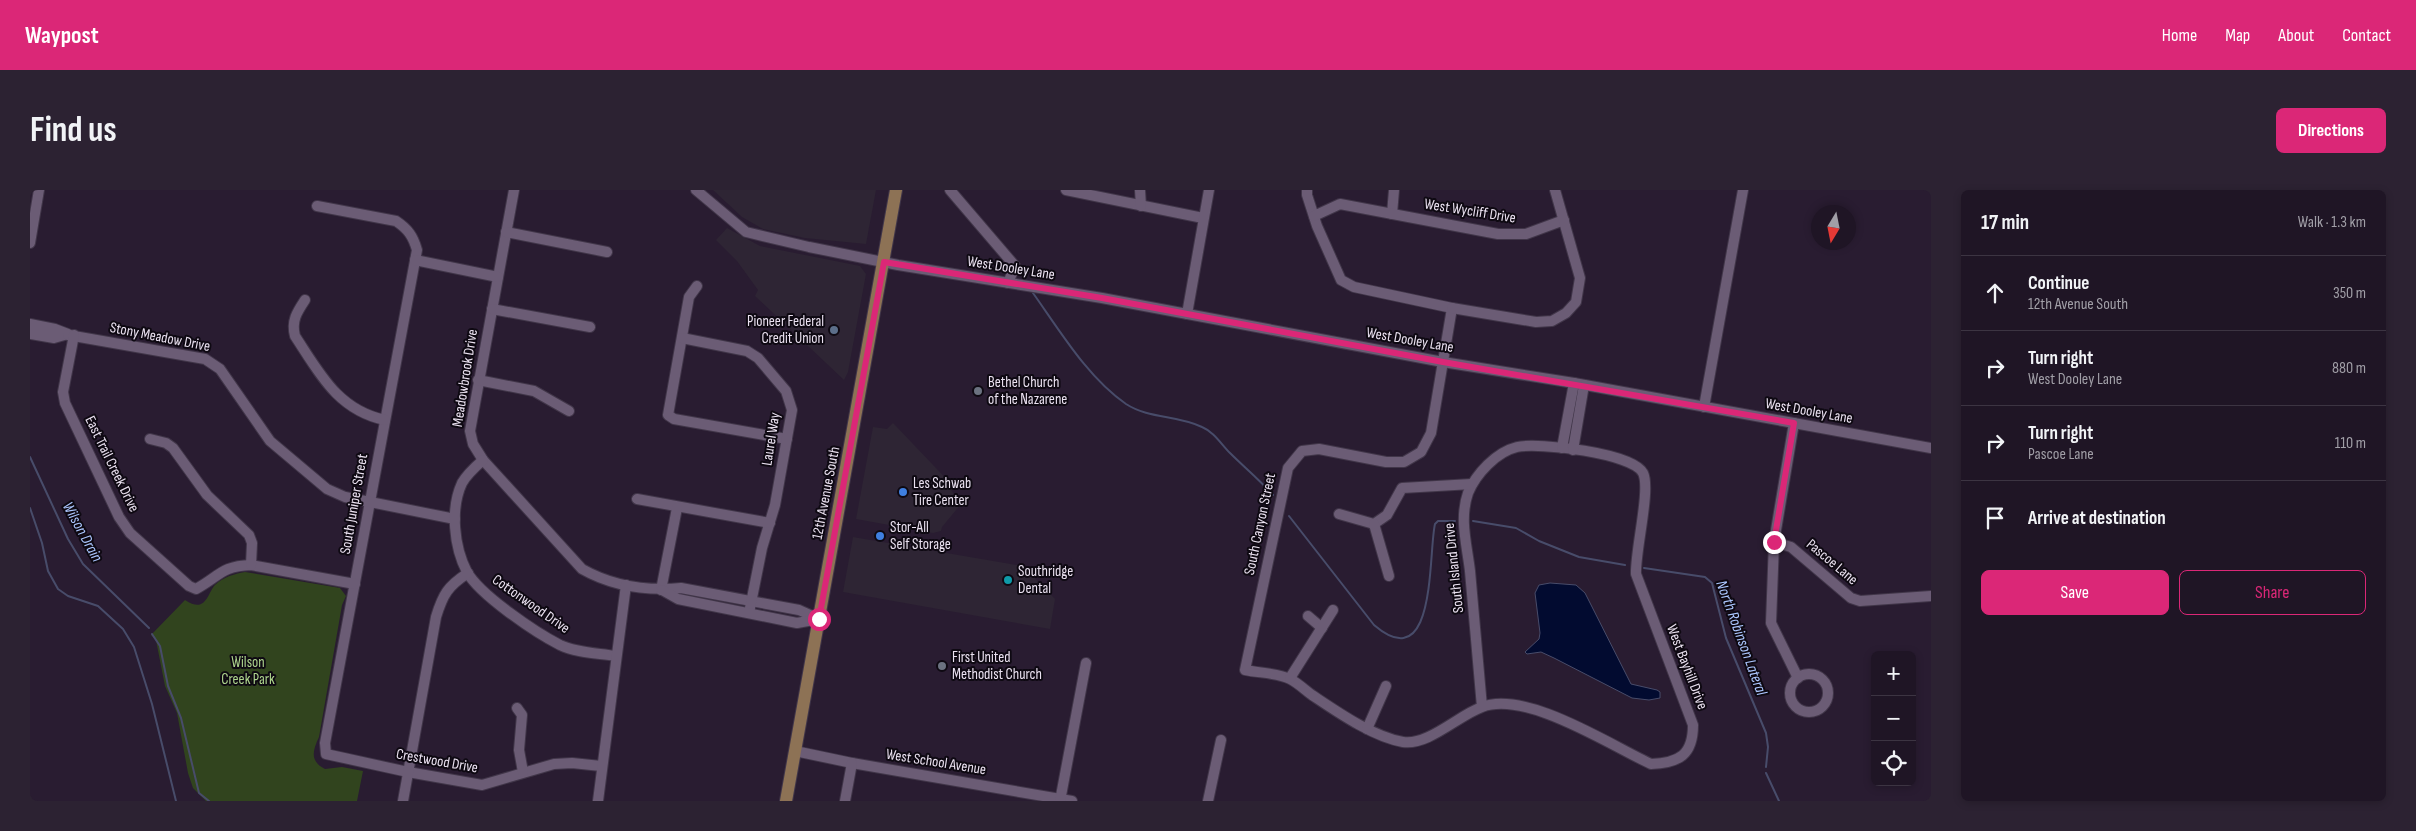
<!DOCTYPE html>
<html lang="en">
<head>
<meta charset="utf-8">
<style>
	body { margin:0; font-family:"Sofia Sans Condensed",sans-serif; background:#2c2232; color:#f1f3f6 }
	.controls { position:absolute; right:15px; bottom:15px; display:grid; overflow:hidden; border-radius:8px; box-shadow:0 2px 8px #0003 }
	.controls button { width:45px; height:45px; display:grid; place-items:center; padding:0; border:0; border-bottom:1px solid #3c3442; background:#1f1525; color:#f1f3f6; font:25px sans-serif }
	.compass { position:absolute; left:1781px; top:15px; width:45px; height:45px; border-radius:50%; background:#1f1525; box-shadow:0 2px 8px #0003; rotate:190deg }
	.stop { position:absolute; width:15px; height:15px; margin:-11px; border:4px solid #db2777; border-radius:50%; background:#fff }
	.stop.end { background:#db2777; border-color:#fff; box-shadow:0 1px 5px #0008 }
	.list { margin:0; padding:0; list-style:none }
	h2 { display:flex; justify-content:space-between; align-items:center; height:65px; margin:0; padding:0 20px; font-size:21px }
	h2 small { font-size:16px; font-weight:400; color:#a19fa7 }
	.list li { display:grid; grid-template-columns:32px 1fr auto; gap:15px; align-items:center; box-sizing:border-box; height:75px; padding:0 20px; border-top:1px solid #3c3442 }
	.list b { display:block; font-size:19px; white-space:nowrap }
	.list p { margin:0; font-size:16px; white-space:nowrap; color:#a19fa7 }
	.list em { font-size:16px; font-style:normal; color:#a19fa7 }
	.actions { display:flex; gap:10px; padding:15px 20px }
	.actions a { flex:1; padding:11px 0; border:1px solid #db2777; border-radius:8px; text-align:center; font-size:18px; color:#db2777 }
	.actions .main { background:#db2777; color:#fff }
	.icon { flex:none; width:28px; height:28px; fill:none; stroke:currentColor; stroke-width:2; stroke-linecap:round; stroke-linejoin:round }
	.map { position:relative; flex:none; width:1901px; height:611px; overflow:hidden; border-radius:8px }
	header { display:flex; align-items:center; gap:30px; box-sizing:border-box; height:70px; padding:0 25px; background:#db2777; color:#fff }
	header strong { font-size:24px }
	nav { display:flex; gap:28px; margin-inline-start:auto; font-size:18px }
	.intro { display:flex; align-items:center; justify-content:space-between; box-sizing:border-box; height:120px; padding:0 30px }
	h1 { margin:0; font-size:35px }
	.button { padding:12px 22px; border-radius:8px; background:#db2777; color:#fff; font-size:18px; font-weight:700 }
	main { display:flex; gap:30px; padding:0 30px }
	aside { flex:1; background:#1f1525; border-radius:8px; box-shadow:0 2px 8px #0003 }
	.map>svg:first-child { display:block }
	.commercial { fill:#2e2534 }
	.green { fill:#31441e }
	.water { fill:#020b30; stroke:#484c6a }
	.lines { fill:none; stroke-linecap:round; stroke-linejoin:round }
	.stream { stroke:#484c6a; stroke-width:2 }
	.minor-casing { stroke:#413649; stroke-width:12 }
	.major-casing { stroke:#413649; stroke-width:14 }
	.minor { stroke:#6b5c75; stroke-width:10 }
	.major { stroke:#8d7255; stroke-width:12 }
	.route { stroke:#db2777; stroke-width:6 }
	.service-dot { fill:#5c6f8a; stroke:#0e0912; stroke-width:2 }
	.worship-dot { fill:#6b7280; stroke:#0e0912; stroke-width:2 }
	.shop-dot { fill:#3f7fe0; stroke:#0e0912; stroke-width:2 }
	.culture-dot { fill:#0f9aa8; stroke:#0e0912; stroke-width:2 }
	.labels { text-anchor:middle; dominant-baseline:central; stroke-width:4; stroke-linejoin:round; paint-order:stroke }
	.street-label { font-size:15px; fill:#ebe2f1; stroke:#0e0912 }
	.poi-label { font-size:15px; fill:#ebe2f1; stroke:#0e0912; text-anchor:start }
	.park-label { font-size:15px; fill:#afd68e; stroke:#0e0912 }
	.water-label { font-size:16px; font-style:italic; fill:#acc7ff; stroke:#0e0912 }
</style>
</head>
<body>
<header>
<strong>Waypost</strong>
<nav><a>Home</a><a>Map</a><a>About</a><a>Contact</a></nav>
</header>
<div class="intro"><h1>Find us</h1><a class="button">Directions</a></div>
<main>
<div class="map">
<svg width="1901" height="611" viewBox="0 0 1901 611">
	<rect width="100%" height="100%" fill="#291c31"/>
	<g class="commercial">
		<polygon points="683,0 846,0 836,54 775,48 733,39 712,27"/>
		<polygon points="697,38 730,56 830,76 836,84 818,182 814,190 725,106 728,100 707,71 686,50"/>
		<polygon points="863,233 924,297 921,300 931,314 912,337 911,341 903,343 826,329 843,237 857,239"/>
		<polygon points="823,347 993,376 1025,409 1020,439 813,402"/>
	</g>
	<path class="green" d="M215,382L310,398L316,406L312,415L289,547C283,560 279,571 295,579L312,577L333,581L327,611H176L163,598L158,583L147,523L135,496L126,450L121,445L155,410C176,424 177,404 185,395C193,387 204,384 215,382Z"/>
	<polygon class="water" points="1520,393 1546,395 1555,403 1601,494 1627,500 1630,502 1630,508 1619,510 1602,508 1524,468 1511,462 1497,464 1495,462 1509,449 1510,443 1505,403 1509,395"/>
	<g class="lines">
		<g class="stream">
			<path d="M1003,103C1030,141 1058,188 1096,214C1119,229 1148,225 1172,237C1184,242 1191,254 1200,263C1214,277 1230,290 1243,305"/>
			<polyline points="0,267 38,349 53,374 119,438"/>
			<polyline points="0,318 12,353 18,381 28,399 38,406 68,416 93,439 104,457 122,514 146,611"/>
			<path d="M1259,326L1344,435C1407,489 1398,363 1405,334L1408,331H1425"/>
			<polyline points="1443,331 1486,338 1509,351 1549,367 1595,375"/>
			<polyline points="1614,378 1675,387 1682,393 1696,448 1736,543 1738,557 1736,577"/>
			<polyline points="122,444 130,456 138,496 151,528 169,603 179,611"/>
			<polyline points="1736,583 1749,611"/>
		</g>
		<g class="minor-casing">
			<g id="minor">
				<path d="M484,0L440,241L443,254L453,270L552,379C582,396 617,401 651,398L769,420L789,429"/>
				<polyline points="666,0 716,42 779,57 868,75 1072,108 1413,172 1544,193 1901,258"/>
				<polyline points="920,0 985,76 978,93"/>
				<polyline points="1036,0 1173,28"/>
				<polyline points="1110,0 1111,16"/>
				<path d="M1277,0V5L1287,36L1311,90L1324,97L1422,118L1401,243L1391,262L1374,272H1356L1289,259L1272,261L1258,278L1215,480C1229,483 1248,483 1260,489C1268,493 1275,500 1282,505C1306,521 1343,547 1373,552C1398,556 1429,525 1452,517C1496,500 1580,555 1621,574C1649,573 1663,565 1663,535L1606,384C1605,361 1621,299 1613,283C1603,263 1508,252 1487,257C1466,262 1446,284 1438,303C1429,329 1437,355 1440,381C1444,426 1448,472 1452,517"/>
				<path d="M287,16L366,31C378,39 383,46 387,60L295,553L296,564L378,582L452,595L524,574L542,573L571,576"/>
				<polyline points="1362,24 1364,0"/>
				<polyline points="1284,26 1310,14 1468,44 1496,44 1534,30"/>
				<polyline points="476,42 577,62"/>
				<polyline points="0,53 9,0"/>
				<polyline points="385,70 468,87"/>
				<polyline points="667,96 659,107 638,225 644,229 757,249"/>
				<path d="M275,110C267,122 261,131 265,146C290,184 308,220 355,230"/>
				<polyline points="1422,118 1506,132 1522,131 1536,123 1546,112 1550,88 1525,0"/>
				<polyline points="462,119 560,137"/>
				<polyline points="1157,124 1179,0"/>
				<polyline points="0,134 25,139 38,144 24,148 0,144"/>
				<polyline points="38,145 175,169 190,179 240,251 297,299 315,307 425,329"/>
				<path d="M44,145L33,202L35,213L89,327L100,343L159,396L166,399C190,386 191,376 221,375L325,394"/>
				<polyline points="652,148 717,161 728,168 756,201 762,220 745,315 732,358 719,423"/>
				<polyline points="448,190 504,201 539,221"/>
				<polyline points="1674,217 1713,0"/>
				<polyline points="1764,233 1744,352 1761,357 1821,408 1830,411 1901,406"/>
				<polyline points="120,249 136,253 143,258 177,305 219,345 222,353 221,375"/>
				<polyline points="1532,258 1544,193"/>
				<polyline points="1543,260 1554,195"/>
				<path d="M453,270C445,277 437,284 432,293C420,319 424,357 437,382C450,405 506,443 530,455C547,463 568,463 586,466"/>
				<polyline points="607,309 740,333"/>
				<polyline points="1309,324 1344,334 1357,325 1372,298 1442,294"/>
				<polyline points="1344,334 1359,386"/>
				<polyline points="1744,352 1741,433 1768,488"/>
				<polyline points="631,400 647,318"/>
				<polyline points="632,400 648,409 767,433 789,429"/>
				<polyline points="1278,426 1292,438"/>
				<circle cx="1779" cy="503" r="19"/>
				<polyline points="1260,488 1303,420"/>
				<polyline points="487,518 492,525 489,560 493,582"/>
				<polyline points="1337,539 1356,496"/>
				<polyline points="765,561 822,573 1042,611"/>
				<path d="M373,611L406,427C413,404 418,396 438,383"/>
				<polyline points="568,611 596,395"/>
				<polyline points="815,611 822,573"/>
				<polyline points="1030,611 1056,473"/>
				<polyline points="1178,611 1191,550"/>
			</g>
		</g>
		<g class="major-casing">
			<polyline id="major" points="756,611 866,0"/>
		</g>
		<use href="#minor" class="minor"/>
		<use href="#major" class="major"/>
	</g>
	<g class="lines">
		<polyline class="route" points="789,429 854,72 1072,108 1413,172 1764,233 1744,352"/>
	</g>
	<circle class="service-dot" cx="804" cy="140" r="5"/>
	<g class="worship-dot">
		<circle cx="948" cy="201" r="5"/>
		<circle cx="912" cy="476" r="5"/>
	</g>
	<g class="shop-dot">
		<circle cx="873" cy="302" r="5"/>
		<circle cx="850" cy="346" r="5"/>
	</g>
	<circle class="culture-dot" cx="978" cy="390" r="5"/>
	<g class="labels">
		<g class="street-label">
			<text transform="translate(1440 21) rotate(9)">West Wycliff Drive</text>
			<text transform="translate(981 78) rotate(9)">West Dooley Lane</text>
			<text transform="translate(130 147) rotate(11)">Stony Meadow Drive</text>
			<text transform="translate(1380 150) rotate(10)">West Dooley Lane</text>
			<text transform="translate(435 188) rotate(-81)">Meadowbrook Drive</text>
			<text transform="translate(1779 221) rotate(10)">West Dooley Lane</text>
			<text transform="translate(741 249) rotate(-81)">Laurel Way</text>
			<text transform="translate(82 274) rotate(64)">East Trail Creek Drive</text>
			<text transform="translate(796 303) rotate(-79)">12th Avenue South</text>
			<text transform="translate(324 314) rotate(-80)">South Juniper Street</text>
			<text transform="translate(1230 334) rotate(-78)">South Canyon Street</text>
			<text transform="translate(1802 372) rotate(40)">Pascoe Lane</text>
			<text transform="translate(1424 378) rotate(-96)">South Island Drive</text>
			<text transform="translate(501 414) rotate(35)">Cottonwood Drive</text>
			<text transform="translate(1657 477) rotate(69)">West Bayhill Drive</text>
			<text transform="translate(407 571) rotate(10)">Crestwood Drive</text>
			<text transform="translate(906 572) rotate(9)">West School Avenue</text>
		</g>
		<g class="poi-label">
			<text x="794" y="131" text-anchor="end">Pioneer Federal<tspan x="794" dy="17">Credit Union</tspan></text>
			<text x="958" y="192">Bethel Church<tspan x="958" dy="17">of the Nazarene</tspan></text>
			<text x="883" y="293">Les Schwab<tspan x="883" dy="17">Tire Center</tspan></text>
			<text x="860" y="337">Stor-All<tspan x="860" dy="17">Self Storage</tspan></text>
			<text x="988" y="381">Southridge<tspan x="988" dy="17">Dental</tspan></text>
			<text x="922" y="467">First United<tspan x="922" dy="17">Methodist Church</tspan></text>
		</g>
		<g class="park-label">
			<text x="218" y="472">Wilson<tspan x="218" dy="17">Creek Park</tspan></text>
		</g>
		<g class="water-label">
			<text transform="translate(52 342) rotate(61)">Wilson Drain</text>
			<text transform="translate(1711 448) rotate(70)">North Robinson Lateral</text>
		</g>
	</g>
</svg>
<div class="controls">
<button>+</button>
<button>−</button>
<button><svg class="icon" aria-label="locate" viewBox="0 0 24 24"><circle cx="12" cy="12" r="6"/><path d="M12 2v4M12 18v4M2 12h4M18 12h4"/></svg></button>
</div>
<svg class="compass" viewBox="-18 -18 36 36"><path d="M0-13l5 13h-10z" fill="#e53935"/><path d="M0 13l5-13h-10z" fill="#a19fa7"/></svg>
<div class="stop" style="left:789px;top:429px"></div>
<div class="stop end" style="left:1744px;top:352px"></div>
</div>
<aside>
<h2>17 min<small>Walk · 1.3 km</small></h2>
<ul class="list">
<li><svg class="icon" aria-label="ahead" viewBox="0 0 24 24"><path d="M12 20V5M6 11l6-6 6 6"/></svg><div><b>Continue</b><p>12th Avenue South</p></div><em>350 m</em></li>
<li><svg class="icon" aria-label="right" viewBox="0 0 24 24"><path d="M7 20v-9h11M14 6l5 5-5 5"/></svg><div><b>Turn right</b><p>West Dooley Lane</p></div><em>880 m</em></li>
<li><svg class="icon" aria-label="right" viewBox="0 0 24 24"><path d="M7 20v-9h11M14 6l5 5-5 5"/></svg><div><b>Turn right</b><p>Pascoe Lane</p></div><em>110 m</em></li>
<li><svg class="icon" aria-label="arrive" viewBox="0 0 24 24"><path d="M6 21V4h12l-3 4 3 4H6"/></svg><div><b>Arrive at destination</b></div></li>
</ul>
<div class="actions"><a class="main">Save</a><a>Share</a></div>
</aside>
</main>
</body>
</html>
